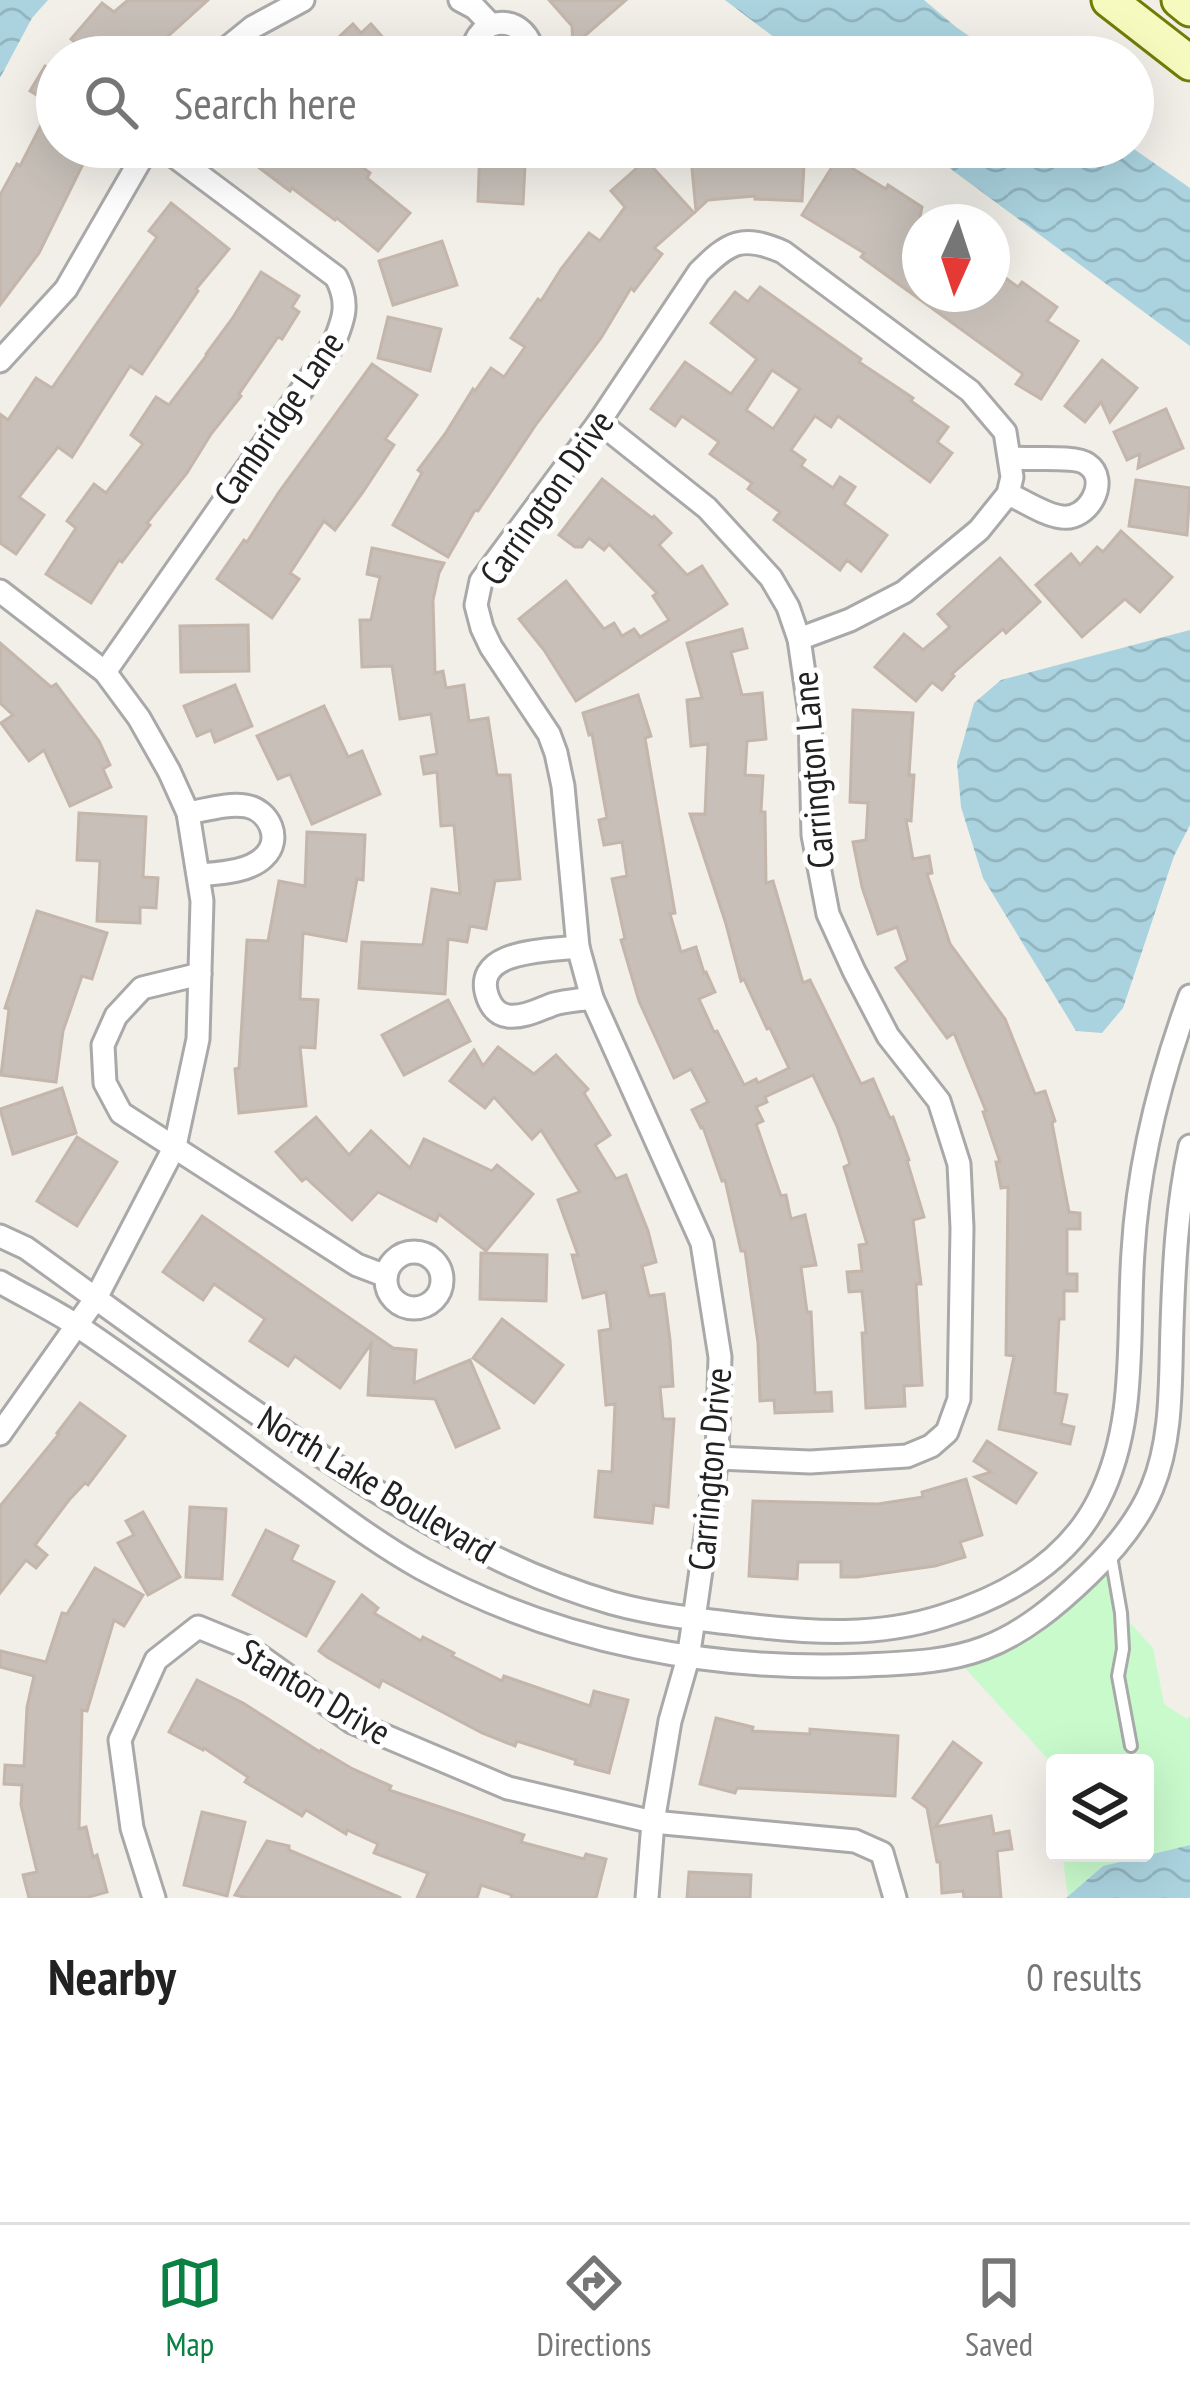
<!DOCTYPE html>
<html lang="en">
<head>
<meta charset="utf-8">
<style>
	body { margin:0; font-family:"PT Sans Narrow",sans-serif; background:#f2f2f2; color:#222 }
	.controls { position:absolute; right:36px; bottom:36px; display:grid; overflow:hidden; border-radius:12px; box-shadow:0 12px 48px #0002 }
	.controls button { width:108px; height:108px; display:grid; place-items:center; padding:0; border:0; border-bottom:3px solid #e0e0e0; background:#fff; color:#222; font:60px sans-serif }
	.compass { position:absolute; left:902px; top:204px; width:108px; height:108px; border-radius:50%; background:#fff; box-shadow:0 12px 48px #0002; rotate:183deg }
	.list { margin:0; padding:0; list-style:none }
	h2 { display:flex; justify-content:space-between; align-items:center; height:156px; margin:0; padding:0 48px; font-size:51px }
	h2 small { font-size:39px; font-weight:400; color:#767676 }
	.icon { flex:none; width:66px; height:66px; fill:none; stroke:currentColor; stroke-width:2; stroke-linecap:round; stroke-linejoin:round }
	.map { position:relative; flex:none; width:1190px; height:1898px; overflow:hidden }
	.search { position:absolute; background:#fff; box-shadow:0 12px 48px #0002; left:36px; right:36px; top:36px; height:132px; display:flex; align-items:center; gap:30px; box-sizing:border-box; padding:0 42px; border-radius:66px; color:#767676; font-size:45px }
	.sheet { height:324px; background:#fff }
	nav { display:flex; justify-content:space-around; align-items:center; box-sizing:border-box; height:168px; border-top:3px solid #e0e0e0; background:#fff; font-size:33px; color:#767676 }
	nav a { display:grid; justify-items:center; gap:6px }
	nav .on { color:#0b8043 }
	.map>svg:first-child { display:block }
	.park { fill:#c8facc }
	.water { fill:url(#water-waves) }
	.building { fill:#c7bfb8; stroke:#c4b6ab; stroke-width:3; fill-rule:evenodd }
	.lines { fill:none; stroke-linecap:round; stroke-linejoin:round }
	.lane-casing { stroke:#a9a9a9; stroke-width:16 }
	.street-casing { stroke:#a9a9a9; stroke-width:27 }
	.secondary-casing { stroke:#707d05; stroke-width:39 }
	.lane { stroke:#fff; stroke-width:10 }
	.street { stroke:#fff; stroke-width:21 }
	.secondary { stroke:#f7fabf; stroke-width:33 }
	.labels { text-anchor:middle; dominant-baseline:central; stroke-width:10; stroke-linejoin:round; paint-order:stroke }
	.street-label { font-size:36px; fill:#222; stroke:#fff }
</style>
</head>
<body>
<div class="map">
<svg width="1190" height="1898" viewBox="0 0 1190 1898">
	<defs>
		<pattern id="water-waves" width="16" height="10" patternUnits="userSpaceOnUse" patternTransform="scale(3)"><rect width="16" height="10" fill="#aad3df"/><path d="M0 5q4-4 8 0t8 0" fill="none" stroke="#92b5bf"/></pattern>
	</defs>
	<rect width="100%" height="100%" fill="#f2efe9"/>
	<polygon class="park" points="1110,1553 1121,1613 1153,1648 1164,1704 1187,1719 1190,1716 1190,1845 1103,1866 1068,1896 1062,1853 1145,1853 1145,1763 1055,1763 1055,1808 1047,1758 955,1657 989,1647"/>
	<g class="water">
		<polygon points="0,0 48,0 32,18 0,78"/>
		<polygon points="725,0 924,0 956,27 1000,57 800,57"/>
		<polygon points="921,147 1131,147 1190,188 1190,346"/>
		<polygon points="1190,630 1190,825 1174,856 1123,1008 1102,1033 1076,1031 983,878 961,807 957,763 974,703 1001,680"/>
		<polygon points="1190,1845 1190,1898 1066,1898 1103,1866"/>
	</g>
	<g class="building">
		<polygon points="128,0 208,0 155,48 166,57 93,57 71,39 102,3 114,12"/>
		<polygon points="549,0 626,0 573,46 572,26"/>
		<polygon points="353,24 361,33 371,24 400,57 337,57 328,47"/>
		<polygon points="45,66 57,73 57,147 73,147 88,154 39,253 0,305 0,195 17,164 20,166 52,104 30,91"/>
		<polygon points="230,147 335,147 370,173 367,178 410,213 378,251 337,218 335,220 292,188 290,191 253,163 254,161"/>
		<polygon points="480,147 526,147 523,204 478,201"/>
		<polygon points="690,147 805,147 802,201 755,199 755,196 708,200 696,211"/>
		<polygon points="837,159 886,189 888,185 922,207 920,217 920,294 992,294 992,268 1018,287 1022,282 1057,307 1047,321 1078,341 1041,399 1016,384 1023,374 861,257 864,253 802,215"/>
		<polygon points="646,160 694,213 654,248 662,254 634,291 631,288 601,338 537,423 478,511 475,510 448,557 393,525 422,473 418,470 445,434 473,389 475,391 491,368 504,377 525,347 511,338 538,299 541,301 561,269 589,233 600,241 625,207 611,191"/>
		<polygon points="171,203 229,249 196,289 198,291 142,374 130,366 72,457 58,447 19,497 44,515 16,554 0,543 0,414 8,420 36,378 52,388 157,237 149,231"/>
		<polygon points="442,241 457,285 393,305 379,261"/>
		<polygon points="261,272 299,296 292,307 299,312 282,339 278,337 239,394 241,396 211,434 187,473 147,523 150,525 122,562 119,560 91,603 46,574 76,528 67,521 94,484 106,493 143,444 131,435 156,397 169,405 207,355 206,354 232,319"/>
		<path d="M760,287L861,359L859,362L913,398L911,401L948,427L937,442L952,453L930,482L838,416L831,427L815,416L791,450L805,460L801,466L833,488L840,477L855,487L844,504L887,535L861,571L847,560L840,570L774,520L780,512L748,489L752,483L710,454L719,442L682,416L675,426L651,409L685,362L731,394L757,359L711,323L735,292L748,302ZM772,370L800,389L773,429L746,410Z"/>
		<polygon points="388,317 441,329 430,371 378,358"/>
		<polygon points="1102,360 1137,388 1110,422 1101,402 1085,422 1065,406"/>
		<polygon points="372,364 417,395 385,439 394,445 363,492 335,530 324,521 290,573 299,579 272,618 217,579 244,540 247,542 279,492"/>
		<polygon points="1166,409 1183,448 1138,468 1140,454 1127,460 1114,432"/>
		<polygon points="602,479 652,518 654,516 671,533 659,545 687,575 702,566 727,604 576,701 544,650 519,619 566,581 604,629 614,623 622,636 634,629 640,637 669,620 653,596 657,593 609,544 604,550 589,538 582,547 575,547 559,535"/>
		<polygon points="1136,480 1190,488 1187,535 1129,526"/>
		<polygon points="1121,531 1172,577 1140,612 1125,599 1082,637 1036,585 1071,554 1080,565 1097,547 1103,552"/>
		<polygon points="372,548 444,563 439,573 433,600 435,673 443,671 446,688 464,685 469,721 488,718 497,775 510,775 520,879 495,881 486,929 470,926 467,942 448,939 445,994 359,988 362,942 423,945 432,889 460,894 454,825 441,826 437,772 424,774 421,757 437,754 431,714 400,719 392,666 362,667 360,620 371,620 380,577 367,574"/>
		<polygon points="1000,558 1040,602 1006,633 1003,629 952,674 954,676 942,690 932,682 916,701 875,667 904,634 923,650 950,627 938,614"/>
		<polygon points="248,625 249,671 181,672 180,626"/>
		<polygon points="742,629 747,648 731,652 742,695 762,693 766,739 747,741 745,775 763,776 761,812 765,812 766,883 773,881 803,983 810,980 861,1084 873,1079 890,1118 893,1117 909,1160 907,1161 924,1217 913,1220 921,1284 916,1284 922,1385 904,1386 905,1406 866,1408 862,1333 866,1333 862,1291 849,1292 847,1272 862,1271 859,1245 867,1244 844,1167 850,1164 837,1126 813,1075 765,1097 767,1102 756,1107 763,1121 756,1124 781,1196 786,1195 791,1219 805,1215 816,1265 801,1267 807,1312 811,1312 815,1393 831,1392 832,1411 775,1413 774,1400 760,1401 758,1343 745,1251 741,1251 725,1180 722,1181 703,1127 701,1128 692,1110 708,1102 691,1069 674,1078 639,1001 621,940 625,939 612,879 627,876 622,842 604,845 599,820 607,818 592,734 589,735 583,713 638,695 651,736 645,738 675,913 670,914 681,952 696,947 704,973 706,972 715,992 699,999 714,1032 717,1031 744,1085 756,1079 758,1083 789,1068 770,1028 767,1029 744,979 741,981 726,924 690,814 705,814 708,744 691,746 687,700 702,698 687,643"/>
		<polygon points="0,643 51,687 56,684 99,741 110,765 103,769 111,787 70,806 44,750 29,761 1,723 13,715 0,703"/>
		<polygon points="235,685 252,726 215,742 211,730 197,736 184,706"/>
		<polygon points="324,706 348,757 362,751 380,794 312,824 290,774 278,779 257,736"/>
		<polygon points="853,710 913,713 909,775 914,775 911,821 906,820 913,859 929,856 932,873 927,874 950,944 1005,1019 1035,1094 1045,1091 1055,1121 1052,1123 1069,1212 1080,1213 1080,1229 1067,1229 1067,1274 1077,1274 1077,1291 1064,1291 1064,1319 1059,1319 1055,1393 1067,1395 1061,1424 1074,1427 1070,1444 999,1429 1014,1356 1006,1355 1008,1187 1001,1188 996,1162 1000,1162 983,1112 986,1111 954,1033 947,1038 896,968 908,960 897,927 878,934 862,887 853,842 866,840 868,803 850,802"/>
		<polygon points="79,813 146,817 143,877 158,878 156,908 140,907 140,923 97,921 100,861 77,860"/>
		<polygon points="307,832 365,835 363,880 357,879 346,941 303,933 300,999 318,1000 315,1048 300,1047 306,1106 239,1113 235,1069 239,1068 247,940 268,941 279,881 305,886"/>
		<polygon points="37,911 107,933 92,979 82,976 63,1031 56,1082 1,1075 9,1009 5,1008"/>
		<polygon points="448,1000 470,1041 404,1075 382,1035"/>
		<polygon points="498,1047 534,1074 556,1055 588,1089 584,1093 610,1135 595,1145 616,1179 626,1175 648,1231 656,1262 642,1266 649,1296 664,1294 670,1340 673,1386 660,1387 663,1419 674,1419 668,1507 654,1505 652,1523 595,1517 599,1471 612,1472 615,1404 606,1405 599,1331 611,1329 606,1292 583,1298 572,1255 578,1255 558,1200 580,1192 541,1130 532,1139 494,1097 485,1108 450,1081 474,1050 483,1066"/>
		<polygon points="62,1088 76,1133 13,1154 0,1109"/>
		<polygon points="316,1117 349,1155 371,1131 410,1168 424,1139 492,1171 497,1165 533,1194 486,1251 439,1214 436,1221 378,1192 352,1220 306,1178 302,1181 276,1152"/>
		<polygon points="77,1137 117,1162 77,1226 37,1201"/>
		<polygon points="202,1216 393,1348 416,1350 414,1383 470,1360 499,1428 456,1447 435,1399 368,1395 371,1344 340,1388 295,1356 288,1366 250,1341 265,1319 214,1284 203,1300 163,1272"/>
		<polygon points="481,1253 547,1255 546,1301 480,1299"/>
		<polygon points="502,1319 563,1365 534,1403 473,1358"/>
		<polygon points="80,1403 125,1436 88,1485 85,1483 69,1500 35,1545 47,1555 36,1568 26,1560 0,1593 0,1506 59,1434 57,1433"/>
		<polygon points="987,1441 1036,1473 1016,1503 975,1477 991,1472 974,1461"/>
		<polygon points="966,1479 982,1535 960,1542 965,1557 935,1566 857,1577 841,1577 841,1562 798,1562 797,1579 749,1576 753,1501 878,1504 923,1497 922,1492"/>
		<polygon points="190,1507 226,1509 222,1579 186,1577"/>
		<polygon points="143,1512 180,1577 148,1595 118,1543 134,1535 126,1521"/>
		<polygon points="266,1530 298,1546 291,1560 334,1582 306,1636 233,1595"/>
		<polygon points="95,1568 143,1595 124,1626 114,1620 87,1711 82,1710 79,1829 86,1827 93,1857 97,1855 107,1892 85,1898 29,1898 23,1875 37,1872 21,1805 22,1785 4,1784 5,1765 24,1766 27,1707 34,1676 0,1667 0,1654 1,1651 46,1662 62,1613 67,1614"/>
		<polygon points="362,1595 378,1608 374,1613 421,1641 423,1637 454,1653 452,1656 502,1681 504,1676 590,1706 594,1691 628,1700 609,1773 575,1764 576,1760 517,1741 515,1746 482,1733 382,1680 379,1687 327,1657 319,1651"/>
		<polygon points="197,1680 243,1703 320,1752 321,1750 351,1768 391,1786 389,1790 524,1835 521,1842 584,1859 586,1854 606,1859 596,1898 511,1898 512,1895 481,1885 477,1898 417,1898 428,1873 374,1853 378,1844 347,1830 346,1834 306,1810 302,1816 245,1782 248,1777 204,1748 203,1750 169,1732"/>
		<polygon points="716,1718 753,1727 752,1731 810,1734 810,1729 898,1736 895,1796 737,1788 735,1793 700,1784"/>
		<polygon points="953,1742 981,1763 935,1827 991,1816 994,1834 1009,1831 1012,1849 997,1851 1001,1898 964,1898 963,1891 942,1893 940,1862 937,1862 927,1808 913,1798"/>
		<polygon points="202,1812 245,1822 227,1896 184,1885"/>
		<polygon points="267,1841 289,1846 289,1850 401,1898 248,1898 235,1895"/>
		<polygon points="689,1872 751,1875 750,1898 687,1898"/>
	</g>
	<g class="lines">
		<g class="lane-casing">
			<polyline id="lane" points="1111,1556 1121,1613 1123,1649 1118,1676 1131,1746"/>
		</g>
		<g class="street-casing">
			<g id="street">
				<polyline points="460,0 475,8 491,25"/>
				<polyline points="216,57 253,27 303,0"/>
				<path d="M472,57C474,12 530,12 533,57"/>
				<polyline points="0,361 66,289 148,147"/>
				<polyline points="599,422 707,508 771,578 788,607 799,639 810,714 813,835 828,914 854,971 888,1036 939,1101 959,1164 962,1228 959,1399 947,1432 931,1446 907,1456 810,1462 717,1458"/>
				<path d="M1008,494C1025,501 1044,515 1062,517C1088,521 1111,480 1087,464C1076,455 1028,460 1010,458"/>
				<polyline points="0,591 105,672 139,718 169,771 188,813 202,901 198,1039 175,1146 96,1298 0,1434"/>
				<path d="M105,672L333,345C344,319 350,303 336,277L162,147"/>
				<path d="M188,813C206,810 227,803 246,806C269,810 283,839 264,857C249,872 220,873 199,875"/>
				<path d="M578,947C547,951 470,949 488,998C492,1008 498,1015 508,1016C524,1018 540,1009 554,1004C566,1001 579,1000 592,998"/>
				<polyline points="200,974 142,988 116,1016 103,1045 105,1083 121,1113 357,1265 386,1276"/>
				<path d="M0,1236L26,1248C139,1329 250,1413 368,1486C444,1534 525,1578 612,1603C655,1615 702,1620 746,1625C812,1633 879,1637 943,1616C1007,1596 1067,1562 1098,1501C1138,1423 1127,1336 1133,1252C1138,1164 1160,1078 1190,996"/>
				<circle cx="414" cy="1280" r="28"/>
				<path d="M0,1282C26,1297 54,1310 79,1327C152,1376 222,1430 293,1481C335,1511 376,1543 421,1568C558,1643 713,1672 868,1665C908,1663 947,1662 984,1648C1024,1633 1058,1604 1088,1575C1114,1550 1138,1522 1152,1488C1173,1438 1170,1380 1172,1326C1174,1265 1177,1206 1190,1146"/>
				<polyline points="154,1898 132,1828 120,1740 156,1660 198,1627 247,1647 352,1722 508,1788 653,1822 855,1841 882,1853 895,1898"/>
				<path d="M647,1898L653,1822L670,1721L688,1658L694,1619L717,1458L720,1357L702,1243L592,998L583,965L578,947L563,786L556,753L549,734L491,647L482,628L476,605L481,581L599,422L699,272C729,242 742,234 783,252L970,391L1005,432L1012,477L1008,494L979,530L904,592L850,620L799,639"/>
			</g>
		</g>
		<g class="secondary-casing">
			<g id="secondary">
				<polyline points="1109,0 1190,63"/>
				<polyline points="1179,0 1190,9"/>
			</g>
		</g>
		<use href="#lane" class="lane"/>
		<use href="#street" class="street"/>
		<use href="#secondary" class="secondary"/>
	</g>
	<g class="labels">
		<g class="street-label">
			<text transform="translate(278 418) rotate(-56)">Cambridge Lane</text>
			<text transform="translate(546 497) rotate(-55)">Carrington Drive</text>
			<text transform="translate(812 770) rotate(-95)">Carrington Lane</text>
			<text transform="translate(709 1469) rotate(-85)">Carrington Drive</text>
			<text transform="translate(377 1484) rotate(31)">North Lake Boulevard</text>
			<text transform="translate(315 1691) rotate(31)">Stanton Drive</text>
		</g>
	</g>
</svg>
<div class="controls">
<button><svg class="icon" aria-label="layers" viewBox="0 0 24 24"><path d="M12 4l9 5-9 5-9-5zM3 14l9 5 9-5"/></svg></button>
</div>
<svg class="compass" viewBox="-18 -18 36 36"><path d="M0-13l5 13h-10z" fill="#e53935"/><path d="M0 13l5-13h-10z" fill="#767676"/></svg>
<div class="search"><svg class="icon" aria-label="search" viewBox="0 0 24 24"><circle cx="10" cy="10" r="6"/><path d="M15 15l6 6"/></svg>Search here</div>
</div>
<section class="sheet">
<h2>Nearby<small>0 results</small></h2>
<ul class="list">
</ul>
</section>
<nav>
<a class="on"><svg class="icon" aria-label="map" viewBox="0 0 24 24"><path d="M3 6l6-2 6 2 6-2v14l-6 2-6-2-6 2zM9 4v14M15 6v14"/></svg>Map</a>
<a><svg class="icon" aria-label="directions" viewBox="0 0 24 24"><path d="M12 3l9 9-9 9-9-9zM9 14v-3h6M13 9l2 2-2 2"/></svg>Directions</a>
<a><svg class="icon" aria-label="saved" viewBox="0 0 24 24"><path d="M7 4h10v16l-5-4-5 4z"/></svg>Saved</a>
</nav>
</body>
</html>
